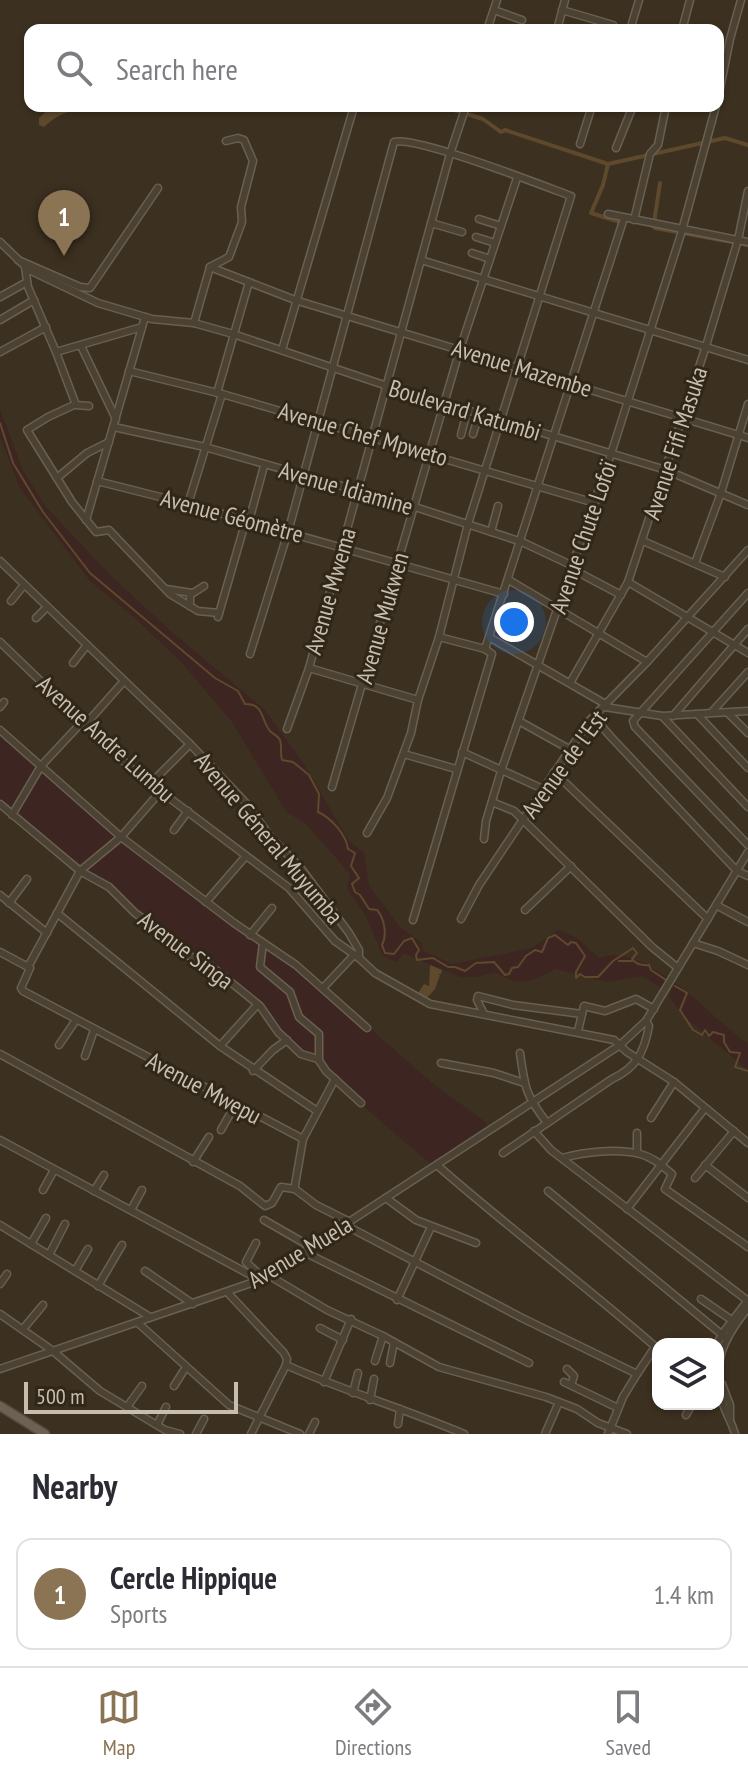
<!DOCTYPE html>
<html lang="en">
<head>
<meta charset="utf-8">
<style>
	body { margin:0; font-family:"PT Sans Narrow",sans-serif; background:#f2f2f3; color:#2b2b33 }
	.controls { position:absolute; right:24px; bottom:24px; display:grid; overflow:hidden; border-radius:16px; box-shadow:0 2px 6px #0004 }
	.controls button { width:72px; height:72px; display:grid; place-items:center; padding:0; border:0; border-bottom:2px solid #e1e1e2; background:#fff; color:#2b2b33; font:40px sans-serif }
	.scale { position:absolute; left:24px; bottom:20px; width:214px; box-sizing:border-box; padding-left:8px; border:4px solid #c8beaf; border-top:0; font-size:22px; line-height:28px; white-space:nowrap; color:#c8beaf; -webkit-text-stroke:6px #302719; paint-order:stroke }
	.you { position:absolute; left:514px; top:622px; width:28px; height:28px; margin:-20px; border:6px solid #fff; border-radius:50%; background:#1a73e8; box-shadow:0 0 0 12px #1a73e833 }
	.badge { display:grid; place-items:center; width:52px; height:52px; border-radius:50%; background:#8a7454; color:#fff; font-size:26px; font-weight:700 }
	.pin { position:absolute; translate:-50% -66px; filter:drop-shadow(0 2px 4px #0008) }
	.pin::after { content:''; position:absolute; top:42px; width:28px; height:24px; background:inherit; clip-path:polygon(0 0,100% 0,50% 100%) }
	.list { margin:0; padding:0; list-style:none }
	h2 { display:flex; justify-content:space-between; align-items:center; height:104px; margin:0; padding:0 32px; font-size:34px }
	h2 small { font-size:26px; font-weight:400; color:#7c7c81 }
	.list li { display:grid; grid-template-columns:52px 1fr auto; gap:24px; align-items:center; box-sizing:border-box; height:112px; margin:0 16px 16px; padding:0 16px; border:2px solid #e1e1e2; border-radius:16px }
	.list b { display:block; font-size:30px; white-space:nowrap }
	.list p { margin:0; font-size:26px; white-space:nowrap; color:#7c7c81 }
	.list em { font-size:26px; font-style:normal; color:#7c7c81 }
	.icon { flex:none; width:44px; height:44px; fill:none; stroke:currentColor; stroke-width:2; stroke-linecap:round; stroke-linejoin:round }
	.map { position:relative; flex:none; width:748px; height:1434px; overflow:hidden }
	.search { position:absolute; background:#fff; box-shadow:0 2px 6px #0004; left:24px; right:24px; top:24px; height:88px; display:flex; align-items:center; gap:20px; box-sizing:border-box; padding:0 28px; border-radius:16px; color:#7c7c81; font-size:30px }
	.sheet { height:232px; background:#fff }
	nav { display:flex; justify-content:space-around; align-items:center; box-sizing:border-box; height:112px; border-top:2px solid #e1e1e2; background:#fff; font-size:22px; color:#7c7c81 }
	nav a { display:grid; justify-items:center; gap:4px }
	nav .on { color:#8a7454 }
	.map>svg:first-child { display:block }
	.green { fill:#3d2522 }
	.water { fill:#5e492d }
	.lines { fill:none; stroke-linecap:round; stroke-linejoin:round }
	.stream { stroke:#5e492d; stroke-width:2 }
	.canal { stroke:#5e492d; stroke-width:4 }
	.minor-casing { stroke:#696052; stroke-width:9 }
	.major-casing { stroke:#554b3d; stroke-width:11 }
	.minor { stroke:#4c4234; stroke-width:6 }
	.major { stroke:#6c6152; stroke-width:8 }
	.labels { text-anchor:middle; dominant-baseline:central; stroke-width:6; stroke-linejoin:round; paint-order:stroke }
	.street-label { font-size:24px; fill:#c8beaf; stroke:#302719 }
</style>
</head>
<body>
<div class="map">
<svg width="748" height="1434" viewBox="0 0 748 1434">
	<rect width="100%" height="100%" fill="#3c3020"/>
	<g class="green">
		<path d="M0,409L23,471L46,507L111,576L173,633L264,709L304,764L349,841L364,853L369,886L400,927L422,943L423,951L452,964L532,948L558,930L577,938L599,958C626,950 644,963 667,977L661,988L643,976L606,982L556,969C529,981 522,989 495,972L476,977H460L403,953L397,962L383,956L366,916L347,889L350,874L307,825L286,811L232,722L182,663L134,617L90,581L20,488L0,436Z"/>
		<path d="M0,732L209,903L313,978L431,1082L488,1124L431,1164C372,1116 319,1063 261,1013C177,940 87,871 0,800Z"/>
		<path d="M675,983C701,1002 722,1025 748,1044V1070L683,1016L669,996Z"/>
	</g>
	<g class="water">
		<path d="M52,106H77L84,112C71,108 54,117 44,127L39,125V118Z"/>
		<polygon points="430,965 442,970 441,974 438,974 440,975 435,989 425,1000 417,995 424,984 429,986"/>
	</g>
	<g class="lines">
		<g class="stream">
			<polyline points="82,110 84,106"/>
			<path d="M0,423L13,463L43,512L90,573L215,678L238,691L245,704C265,704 260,719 270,731C273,734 278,736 280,740C282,746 280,753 282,760L293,762L309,775L319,794L318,812C331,818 346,834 348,849L355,853L351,866L359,878L352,884L355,892L360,895L369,909L377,910C385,919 387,936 382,945L385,953L394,954L404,941L412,938L419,950L416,955L417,960L433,958L448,967H455L465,971L476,963L494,962L505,975L509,974L512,968L518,967L526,956L535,950L542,952L548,938L555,935L568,945L571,942L576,943L585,956L576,972V978L580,974L585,977H598L613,961L633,948L637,953L632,959C635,964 644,966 649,965L651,970L666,980"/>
			<polyline points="619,961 632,961"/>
			<polyline points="675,986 687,993 680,1010 693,1030 702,1035 705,1030 709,1036 713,1032 724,1035 724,1042 730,1052 740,1053 735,1067 748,1071"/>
		</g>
		<g class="canal">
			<polyline points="441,106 483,119 501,132 505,130 608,164 725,138 748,145"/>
			<polyline points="608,164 603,185 591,213 623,223"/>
			<polyline points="654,223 660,183"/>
			<polyline points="653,226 655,228 748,245"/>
		</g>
		<g class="minor-casing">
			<g id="minor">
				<polyline points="494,10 522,20"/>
				<polyline points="562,10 613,25"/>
				<polyline points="487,30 497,0"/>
				<polyline points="557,30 565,0"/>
				<polyline points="630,30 639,0"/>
				<polyline points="682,30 690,0"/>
				<polyline points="718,98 730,39 741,0"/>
				<polyline points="580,144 591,109"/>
				<polyline points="616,148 633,106"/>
				<polyline points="608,214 748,242"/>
				<polyline points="479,219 501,226"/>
				<polyline points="634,220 650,154 658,145 666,106"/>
				<polyline points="431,223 462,232"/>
				<polyline points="476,237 495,243"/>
				<polyline points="0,242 29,270 98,303 152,319 194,323 233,334 387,386 666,470 748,505"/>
				<polyline points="472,253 490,259"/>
				<polyline points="18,260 80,287 90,288 158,188"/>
				<polyline points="421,260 748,360"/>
				<polyline points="25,267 28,287 56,352 142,327"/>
				<polyline points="210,267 295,300 748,438"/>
				<polyline points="210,267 229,257 242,222 241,207 253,161 244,140 238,138 226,141"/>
				<polyline points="0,297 27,282"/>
				<polyline points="0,320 34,300"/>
				<polyline points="194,323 210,267"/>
				<polyline points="81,346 116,419"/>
				<polyline points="282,350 353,110"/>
				<polyline points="0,352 46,327"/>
				<polyline points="56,352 76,405 89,406"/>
				<polyline points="129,371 222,394 595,503"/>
				<polyline points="217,393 249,282"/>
				<polyline points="76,404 48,417 27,430 72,502 96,532 109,530 170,594 198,611 219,613"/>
				<polyline points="114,427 205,447 412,506 522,542 573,566"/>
				<polyline points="473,434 479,414"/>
				<polyline points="461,435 465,419 464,410"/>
				<polyline points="57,478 87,453 109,442"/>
				<polyline points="97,481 188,504 504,594"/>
				<polyline points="188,504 222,394"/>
				<polyline points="86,520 145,317"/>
				<polyline points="249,521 264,466"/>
				<polyline points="491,532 498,506"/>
				<polyline points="643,541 725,577"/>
				<polyline points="0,561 190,744 246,803 272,839 300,867 349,933 359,950 359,958 375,973 430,1004 614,1040 627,1052 674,1082 748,1143"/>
				<polyline points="695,563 721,493 748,404"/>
				<polyline points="572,569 621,595"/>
				<polyline points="509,580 647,662"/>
				<polyline points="628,582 748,653"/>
				<polyline points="166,589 192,593"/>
				<polyline points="748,593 633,721 635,727 748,845"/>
				<polyline points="11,601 24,585"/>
				<polyline points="190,606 190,595 204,586"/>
				<polyline points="218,617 246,520"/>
				<polyline points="36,618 47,607"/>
				<polyline points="489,637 607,705"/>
				<polyline points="0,642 135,772 289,888 335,941 359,958"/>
				<polyline points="485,649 624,218"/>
				<path d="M250,654L288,532L394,142C414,135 544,186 571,196L468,524L439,637L418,700L411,733L387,798L367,833"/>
				<polyline points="73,663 87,645"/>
				<polyline points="309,668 418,700"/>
				<polyline points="570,683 628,582 706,346 738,240 748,191"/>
				<polyline points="0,707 4,702"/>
				<polyline points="605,707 662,716 748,711"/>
				<polyline points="711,713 748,672"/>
				<polyline points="728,713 748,733"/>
				<polyline points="697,714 748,768"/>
				<polyline points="596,716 597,721 611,737 737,871 748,876"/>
				<polyline points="662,716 748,807"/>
				<polyline points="673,716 748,629"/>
				<polyline points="519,721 569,749"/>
				<polyline points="86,724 124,681"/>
				<polyline points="287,729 309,668 450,154 466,106"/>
				<polyline points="0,730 121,837 234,923 296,965 367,1028"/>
				<polyline points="462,752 543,789"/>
				<polyline points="404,754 456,769"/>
				<polyline points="554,772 708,919"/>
				<polyline points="150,784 190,744"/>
				<polyline points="332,787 460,349 517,178"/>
				<polyline points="492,802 514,811 652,947 678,968"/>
				<polyline points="0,804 80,871 109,887 135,913 179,944 189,956 206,962 260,1006 278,1032 301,1054 318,1059 326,1071 361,1103"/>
				<polyline points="12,815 41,766 83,721"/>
				<polyline points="174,830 188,811"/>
				<polyline points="484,839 486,821 501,771 611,454 681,234 716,106"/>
				<polyline points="0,895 47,933"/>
				<polyline points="206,902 245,857"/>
				<polyline points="9,903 27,879"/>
				<polyline points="716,905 748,922"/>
				<polyline points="525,910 571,866"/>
				<polyline points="57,913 220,1046 317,1111"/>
				<polyline points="461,919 479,885 589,721 647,662 748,550"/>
				<polyline points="413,920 492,654 485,649 439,637"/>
				<polyline points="250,935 272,908"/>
				<polyline points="263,943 260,967 290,992 299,1017 319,1034 319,1060"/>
				<polyline points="693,943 718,951 748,965"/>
				<polyline points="0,952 30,968 21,988 23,991 303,1139"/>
				<polyline points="28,967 80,871 121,837 160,792"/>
				<polyline points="323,988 353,956"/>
				<polyline points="484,1014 477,1000 478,996 513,1005 582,1014"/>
				<polyline points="578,1031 584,1006 605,1011 636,999 654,1009"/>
				<polyline points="59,1045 76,1020"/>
				<polyline points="220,1046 257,1005"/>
				<path d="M520,1053C525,1088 525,1094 547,1123"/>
				<polyline points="0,1054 240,1186 265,1206 272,1203 281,1187 295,1189"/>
				<polyline points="85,1056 94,1030"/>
				<polyline points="441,1063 494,1073 524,1083"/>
				<polyline points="253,1071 273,1050 287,1040"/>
				<polyline points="335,1079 303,1139 295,1185 295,1189 316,1205 350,1222"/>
				<polyline points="651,1118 674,1082"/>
				<polyline points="221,1130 235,1105"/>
				<polyline points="534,1131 551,1150 748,1301"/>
				<polyline points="0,1140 260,1280"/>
				<path d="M503,1153L612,1079C636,1068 644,1053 649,1026L646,1021"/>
				<polyline points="637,1153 637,1133"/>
				<path d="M562,1158C585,1152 616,1148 640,1154C653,1157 662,1166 672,1174L665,1189L748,1247"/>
				<polyline points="193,1162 209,1137"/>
				<polyline points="705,1165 748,1198"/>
				<path d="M438,1166C510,1229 586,1286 658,1349"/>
				<polyline points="695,1178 734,1131"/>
				<polyline points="43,1190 54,1170"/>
				<polyline points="94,1191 104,1175"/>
				<polyline points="548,1191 726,1338"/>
				<polyline points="386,1198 416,1220 476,1243"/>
				<polyline points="627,1209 705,1108"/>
				<polyline points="131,1210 142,1190"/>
				<polyline points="264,1220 311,1247"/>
				<polyline points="0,1225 150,1317"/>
				<polyline points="345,1225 522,1318 637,1374 655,1347"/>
				<polyline points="256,1243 246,1262 263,1278"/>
				<polyline points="31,1244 46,1218"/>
				<polyline points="304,1252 529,1363"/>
				<polyline points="49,1255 65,1224"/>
				<polyline points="75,1271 88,1249"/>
				<polyline points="145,1271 193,1304"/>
				<polyline points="268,1275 327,1310 383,1336 439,1367 546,1397 577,1409 598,1423 627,1434"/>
				<polyline points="0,1284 7,1274"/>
				<polyline points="98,1286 122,1245"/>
				<polyline points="228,1293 284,1353 287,1359 286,1365"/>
				<polyline points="701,1299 733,1321"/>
				<polyline points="397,1300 431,1227"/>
				<polyline points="0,1314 53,1351 100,1391 165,1430 180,1434"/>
				<polyline points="138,1323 229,1405 300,1434"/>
				<polyline points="320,1328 343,1340"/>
				<polyline points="23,1329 43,1305"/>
				<polyline points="717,1344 722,1334 748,1300"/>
				<polyline points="375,1361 383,1336"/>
				<polyline points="390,1363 394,1342"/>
				<path d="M286,1365C344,1391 405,1409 464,1434"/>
				<polyline points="0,1369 260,1280 620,1045 646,1021 748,852"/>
				<polyline points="567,1369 574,1376 571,1385"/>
				<polyline points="324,1382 351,1319"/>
				<polyline points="564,1382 618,1408"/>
				<polyline points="722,1384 730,1405 730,1419"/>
				<polyline points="174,1386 186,1367"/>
				<polyline points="353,1393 358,1373"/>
				<polyline points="370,1400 374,1379"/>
				<polyline points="127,1407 142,1386"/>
				<polyline points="686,1415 692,1404"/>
				<polyline points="398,1424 400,1409"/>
				<polyline points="157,1425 166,1407"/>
				<polyline points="196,1434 204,1419"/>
				<polyline points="251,1434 286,1365"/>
				<polyline points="309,1434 315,1422"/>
				<polyline points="545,1434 559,1402"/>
				<polyline points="608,1434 623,1397 637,1374"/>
				<path d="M735,1434C732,1423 726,1414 723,1404C711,1363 723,1339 748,1308"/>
			</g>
		</g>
		<g class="major-casing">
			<polyline id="major" points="0,1406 45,1434"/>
		</g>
		<use href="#minor" class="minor"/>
		<use href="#major" class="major"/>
	</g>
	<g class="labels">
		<g class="street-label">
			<text transform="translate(522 368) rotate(17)">Avenue Mazembe</text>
			<text transform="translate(465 410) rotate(17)">Boulevard Katumbi</text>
			<text transform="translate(363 434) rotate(16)">Avenue Chef Mpweto</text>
			<text transform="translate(675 443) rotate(-72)">Avenue Fifi Masuka</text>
			<text transform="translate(346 488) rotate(16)">Avenue Idiamine</text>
			<text transform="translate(232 516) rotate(15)">Avenue Géomètre</text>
			<text transform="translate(583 537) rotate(-71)">Avenue Chute Lofoï</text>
			<text transform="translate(330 591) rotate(-74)">Avenue Mwema</text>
			<text transform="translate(382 618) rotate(-74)">Avenue Mukwen</text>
			<text transform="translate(106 739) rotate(42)">Avenue Andre Lumbu</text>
			<text transform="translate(564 764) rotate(-54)">Avenue de l'Est</text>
			<text transform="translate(269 838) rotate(50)">Avenue Géneral Muyumba</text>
			<text transform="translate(186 950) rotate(37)">Avenue Singa</text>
			<text transform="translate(204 1088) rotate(28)">Avenue Mwepu</text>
			<text transform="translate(300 1252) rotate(-31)">Avenue Muela</text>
		</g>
	</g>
</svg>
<div class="controls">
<button><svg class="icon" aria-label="layers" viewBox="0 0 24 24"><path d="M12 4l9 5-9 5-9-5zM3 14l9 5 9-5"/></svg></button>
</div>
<div class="scale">500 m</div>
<div class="you"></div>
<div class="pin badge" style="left:64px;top:256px">1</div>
<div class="search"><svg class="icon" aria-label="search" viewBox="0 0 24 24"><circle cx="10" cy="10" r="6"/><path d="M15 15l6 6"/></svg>Search here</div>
</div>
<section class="sheet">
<h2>Nearby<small></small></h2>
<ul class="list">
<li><span class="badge">1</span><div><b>Cercle Hippique</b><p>Sports</p></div><em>1.4 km</em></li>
</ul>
</section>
<nav>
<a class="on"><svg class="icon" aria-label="map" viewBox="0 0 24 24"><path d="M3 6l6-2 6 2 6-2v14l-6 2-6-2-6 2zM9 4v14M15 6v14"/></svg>Map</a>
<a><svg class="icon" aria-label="directions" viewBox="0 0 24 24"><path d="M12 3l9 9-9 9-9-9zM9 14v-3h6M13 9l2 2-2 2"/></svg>Directions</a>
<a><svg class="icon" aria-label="saved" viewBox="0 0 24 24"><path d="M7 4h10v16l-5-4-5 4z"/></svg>Saved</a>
</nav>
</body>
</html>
